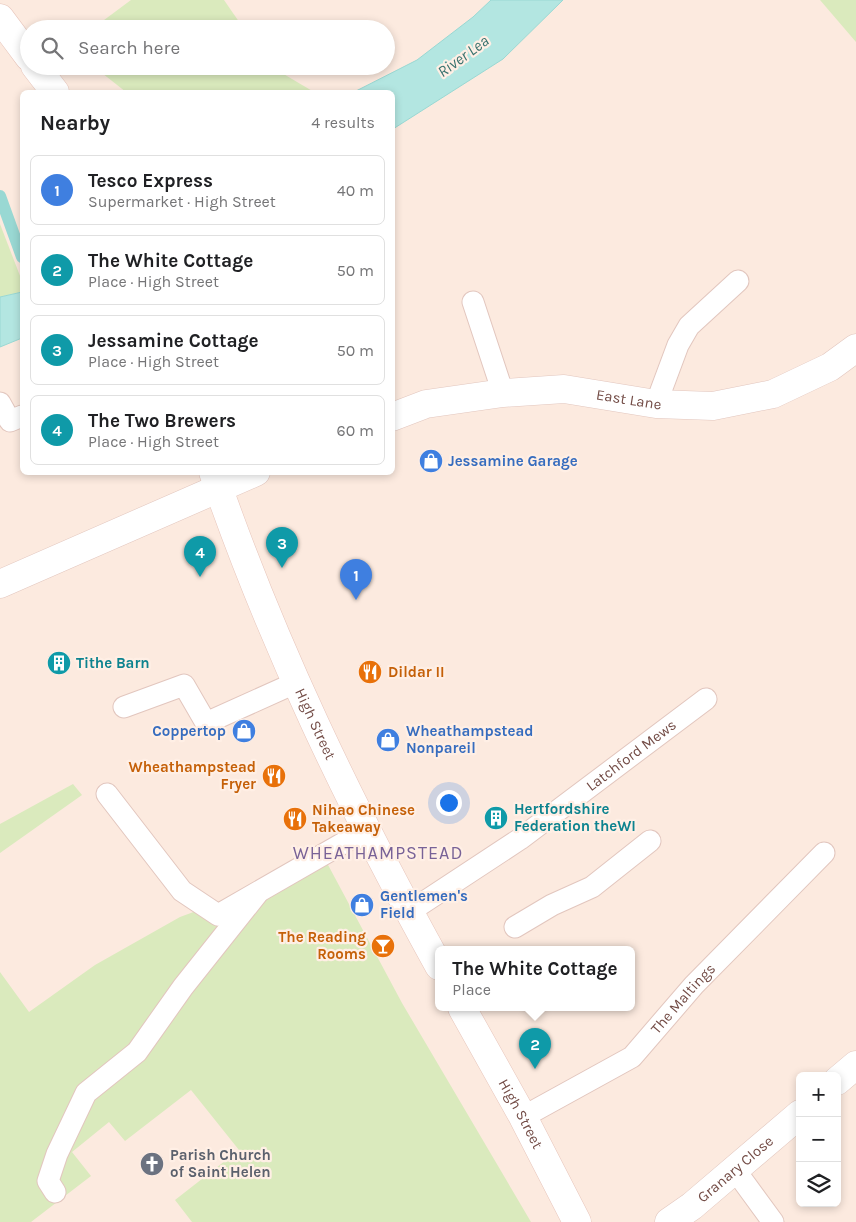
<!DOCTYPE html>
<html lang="en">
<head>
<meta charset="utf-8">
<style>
	body { margin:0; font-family:Karla,sans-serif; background:#f6f6f6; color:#202124 }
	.controls { position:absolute; right:15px; bottom:15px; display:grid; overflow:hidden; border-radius:8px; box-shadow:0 2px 8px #0003 }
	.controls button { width:45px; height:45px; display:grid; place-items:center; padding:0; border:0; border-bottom:1px solid #e0e0e0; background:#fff; color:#202124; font:25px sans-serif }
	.you { position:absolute; left:448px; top:802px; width:18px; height:18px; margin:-12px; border:4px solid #fff; border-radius:50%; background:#1a73e8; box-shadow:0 0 0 8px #1a73e833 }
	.badge { display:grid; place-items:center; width:32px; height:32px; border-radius:50%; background:#ea4042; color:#fff; font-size:16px; font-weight:700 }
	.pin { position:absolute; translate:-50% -41px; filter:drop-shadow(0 1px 2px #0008) }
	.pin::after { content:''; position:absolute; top:26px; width:18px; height:15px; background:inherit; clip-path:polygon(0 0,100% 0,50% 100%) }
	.popup { position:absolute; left:435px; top:946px; width:200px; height:65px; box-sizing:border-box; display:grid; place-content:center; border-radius:8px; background:#fff; filter:drop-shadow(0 1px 4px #0005); font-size:16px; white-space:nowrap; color:#757577 }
	.popup b { font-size:19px; color:#202124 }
	.popup::after { content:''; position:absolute; left:50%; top:100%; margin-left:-10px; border:10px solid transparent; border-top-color:#fff }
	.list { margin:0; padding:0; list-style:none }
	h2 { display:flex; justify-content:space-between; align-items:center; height:65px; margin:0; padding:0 20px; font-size:21px }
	h2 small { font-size:16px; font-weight:400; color:#757577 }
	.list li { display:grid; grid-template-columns:32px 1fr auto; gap:15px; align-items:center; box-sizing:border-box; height:70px; margin:0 10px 10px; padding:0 10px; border:1px solid #e0e0e0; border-radius:8px }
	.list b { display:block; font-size:19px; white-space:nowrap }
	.list p { margin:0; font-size:16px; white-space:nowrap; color:#757577 }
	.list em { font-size:16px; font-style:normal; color:#757577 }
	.icon { flex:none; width:28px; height:28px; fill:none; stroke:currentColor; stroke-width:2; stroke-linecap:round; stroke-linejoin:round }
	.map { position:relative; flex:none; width:856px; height:1222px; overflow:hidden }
	.search { position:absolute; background:#fff; box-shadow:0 2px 8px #0003; left:20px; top:20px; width:375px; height:55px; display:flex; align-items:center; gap:12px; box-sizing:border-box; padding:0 18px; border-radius:28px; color:#757577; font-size:19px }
	.panel { position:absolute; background:#fff; box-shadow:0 2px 8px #0003; left:20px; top:90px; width:375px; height:385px; border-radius:8px }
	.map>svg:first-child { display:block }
	.green { fill:#daeabd }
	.water { fill:#b3e6e1; stroke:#99d8d3 }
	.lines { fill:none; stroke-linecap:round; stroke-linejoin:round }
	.stream { stroke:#99d8d3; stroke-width:12 }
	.service-casing { stroke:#e2c6be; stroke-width:23 }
	.minor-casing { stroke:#e2c6be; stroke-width:29 }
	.secondary-casing { stroke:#e7c5bb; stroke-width:29 }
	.service { stroke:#fff; stroke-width:21 }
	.minor { stroke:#fff; stroke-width:28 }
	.secondary { stroke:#fff; stroke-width:28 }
	.labels { text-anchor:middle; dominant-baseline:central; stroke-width:4.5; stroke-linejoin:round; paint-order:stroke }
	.street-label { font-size:15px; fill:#734c46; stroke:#ffefe5 }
	.shop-label { font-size:15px; font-weight:bold; fill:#366cbe; stroke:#ffefe5; text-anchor:start }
	.culture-label { font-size:15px; font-weight:bold; fill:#0d838f; stroke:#ffefe5; text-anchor:start }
	.food-label { font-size:15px; font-weight:bold; fill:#c56008; stroke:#ffefe5; text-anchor:start }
	.worship-label { font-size:15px; font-weight:bold; fill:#5b616d; stroke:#ffefe5; text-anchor:start }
	.water-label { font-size:16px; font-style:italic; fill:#38726e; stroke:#ffefe5 }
	.quarter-label { font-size:18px; letter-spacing:1px; fill:#786297; stroke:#ffefe5 }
</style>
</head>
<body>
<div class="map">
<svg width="856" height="1222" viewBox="0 0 856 1222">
	<rect width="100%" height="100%" fill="#fceadf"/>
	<g class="green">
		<polygon points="131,0 224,0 244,29 92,29"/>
		<polygon points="820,0 856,0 856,42"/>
		<polygon points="93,66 270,66 314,92 126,92"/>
		<polygon points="0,224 22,281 22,292 0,297"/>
		<polygon points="73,784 82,795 0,853 0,824"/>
		<polygon points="327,863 402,1003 531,1222 192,1222 175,1200 239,1150 191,1090 125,1141 109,1122 72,1152 91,1176 31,1222 0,1222 0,972 29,1012 95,965 180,917"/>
	</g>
	<g class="water">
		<polygon points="491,0 563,0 503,59 393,129 392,92 354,92 417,60 473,17"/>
		<polygon points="22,292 22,338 0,347 0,297"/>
	</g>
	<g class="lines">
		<polyline class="stream" points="0,196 22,257"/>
		<g class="service-casing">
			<g id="service">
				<polyline points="473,302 503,393"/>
				<polyline points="0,403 10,421 22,416"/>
				<polyline points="656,404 678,345 689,326 738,281"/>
				<polyline points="124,707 184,685 206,723 295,683"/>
				<polyline points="107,794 182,891 218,915 366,830"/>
				<path id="s1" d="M409,912L520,839L706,699"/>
				<polyline points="515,927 552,905 592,887 650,841"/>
				<path id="s2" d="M523,1117L632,1057L694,985L824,853"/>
				<polyline points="735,1170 773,1222"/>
				<polyline points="55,1192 48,1181 57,1154 86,1093 137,1052 183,987 257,894"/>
			</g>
		</g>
		<g class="minor-casing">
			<g id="minor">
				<path id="s3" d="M392,417L426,404L503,393L564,389L656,404L713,406L773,394L830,367L856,348"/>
				<polyline points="0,584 256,472"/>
				<polyline points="837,1081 856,1065"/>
				<path id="s4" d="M669,1222L692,1206L800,1114"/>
			</g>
		</g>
		<g class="secondary-casing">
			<g id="secondary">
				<polyline points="0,18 29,57"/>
				<polyline points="35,66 55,92"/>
				<path id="s5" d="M213,472C273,646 350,805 439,966"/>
				<path id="s6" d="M462,1008L523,1117L577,1222"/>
			</g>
		</g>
		<use href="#service" class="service"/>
		<use href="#minor" class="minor"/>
		<use href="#secondary" class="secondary"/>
	</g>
	<defs>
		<g id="shop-disc" transform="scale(1.25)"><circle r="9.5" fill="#3f7fe0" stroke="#ffefe5"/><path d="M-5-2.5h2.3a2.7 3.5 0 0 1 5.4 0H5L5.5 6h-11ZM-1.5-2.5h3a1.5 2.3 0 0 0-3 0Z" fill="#fff"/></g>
		<g id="building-disc" transform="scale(1.25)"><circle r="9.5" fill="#0f9aa8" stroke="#ffefe5"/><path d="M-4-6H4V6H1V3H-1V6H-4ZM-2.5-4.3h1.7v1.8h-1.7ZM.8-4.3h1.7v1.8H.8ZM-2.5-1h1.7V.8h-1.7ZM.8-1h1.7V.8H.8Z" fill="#fff"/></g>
		<g id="restaurant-disc" transform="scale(1.25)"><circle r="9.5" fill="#e8710a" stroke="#ffefe5"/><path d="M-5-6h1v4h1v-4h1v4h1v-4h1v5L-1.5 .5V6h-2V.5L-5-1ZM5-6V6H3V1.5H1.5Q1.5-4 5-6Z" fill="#fff"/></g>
		<g id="bar-disc" transform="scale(1.25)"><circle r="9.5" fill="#e8710a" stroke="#ffefe5"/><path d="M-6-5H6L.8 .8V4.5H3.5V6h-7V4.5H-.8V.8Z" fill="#fff"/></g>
		<g id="church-disc" transform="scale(1.25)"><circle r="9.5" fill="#6b7280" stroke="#ffefe5"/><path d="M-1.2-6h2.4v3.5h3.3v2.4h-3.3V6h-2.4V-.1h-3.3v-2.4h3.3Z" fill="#fff"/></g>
	</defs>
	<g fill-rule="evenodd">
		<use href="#shop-disc" x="431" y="461"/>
		<use href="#building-disc" x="59" y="663"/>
		<use href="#restaurant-disc" x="370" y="672"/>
		<use href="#shop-disc" x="244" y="731"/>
		<use href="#shop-disc" x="388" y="740"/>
		<use href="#restaurant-disc" x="274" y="776"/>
		<use href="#building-disc" x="496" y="818"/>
		<use href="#restaurant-disc" x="295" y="819"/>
		<use href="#shop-disc" x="362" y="905"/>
		<use href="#bar-disc" x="383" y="946"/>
		<use href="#church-disc" x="152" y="1164"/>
	</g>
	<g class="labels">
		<g class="street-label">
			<text stroke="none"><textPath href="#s3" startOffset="241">East Lane</textPath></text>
			<text stroke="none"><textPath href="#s5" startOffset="272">High Street</textPath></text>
			<text stroke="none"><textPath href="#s1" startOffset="272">Latchford Mews</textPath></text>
			<text stroke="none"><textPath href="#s2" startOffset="202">The Maltings</textPath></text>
			<text stroke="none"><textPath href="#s6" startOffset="121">High Street</textPath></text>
			<text stroke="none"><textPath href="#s4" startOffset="85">Granary Close</textPath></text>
		</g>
		<g class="shop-label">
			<text x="448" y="461">Jessamine Garage</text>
			<text x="226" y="731" text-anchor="end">Coppertop</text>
			<text x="406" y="731">Wheathampstead<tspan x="406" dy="17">Nonpareil</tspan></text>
			<text x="380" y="896">Gentlemen's<tspan x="380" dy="17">Field</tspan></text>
		</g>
		<g class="culture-label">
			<text x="76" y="663">Tithe Barn</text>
			<text x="514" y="809">Hertfordshire<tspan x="514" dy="17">Federation theWI</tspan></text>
		</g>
		<g class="food-label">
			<text x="388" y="672">Dildar II</text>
			<text x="256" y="767" text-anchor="end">Wheathampstead<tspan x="256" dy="17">Fryer</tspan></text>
			<text x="312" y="810">Nihao Chinese<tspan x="312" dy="17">Takeaway</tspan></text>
			<text x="366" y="937" text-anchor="end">The Reading<tspan x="366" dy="17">Rooms</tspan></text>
		</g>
		<g class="worship-label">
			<text x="170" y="1155">Parish Church<tspan x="170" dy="17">of Saint Helen</tspan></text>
		</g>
		<g class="water-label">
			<text transform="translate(463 56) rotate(-36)">River Lea</text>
		</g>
		<g class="quarter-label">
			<text x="378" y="853">WHEATHAMPSTEAD</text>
		</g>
	</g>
</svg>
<div class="controls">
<button>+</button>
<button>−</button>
<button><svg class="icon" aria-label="layers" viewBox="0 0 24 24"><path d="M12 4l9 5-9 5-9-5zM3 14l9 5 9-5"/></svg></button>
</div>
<div class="you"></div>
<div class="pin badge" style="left:356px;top:600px;background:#3f7fe0">1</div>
<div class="pin badge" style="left:535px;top:1069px;background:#0f9aa8">2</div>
<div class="popup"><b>The White Cottage</b>Place</div>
<div class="pin badge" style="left:282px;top:568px;background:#0f9aa8">3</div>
<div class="pin badge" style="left:200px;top:577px;background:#0f9aa8">4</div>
<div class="search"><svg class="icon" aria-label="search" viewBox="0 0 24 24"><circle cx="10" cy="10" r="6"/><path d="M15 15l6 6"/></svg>Search here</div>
<section class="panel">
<h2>Nearby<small>4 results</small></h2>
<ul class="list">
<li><span class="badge" style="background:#3f7fe0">1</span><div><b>Tesco Express</b><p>Supermarket · High Street</p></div><em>40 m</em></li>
<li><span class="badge" style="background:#0f9aa8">2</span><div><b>The White Cottage</b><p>Place · High Street</p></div><em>50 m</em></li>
<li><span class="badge" style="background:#0f9aa8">3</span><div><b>Jessamine Cottage</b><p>Place · High Street</p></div><em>50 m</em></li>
<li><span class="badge" style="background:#0f9aa8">4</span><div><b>The Two Brewers</b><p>Place · High Street</p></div><em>60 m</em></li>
</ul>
</section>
</div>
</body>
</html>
